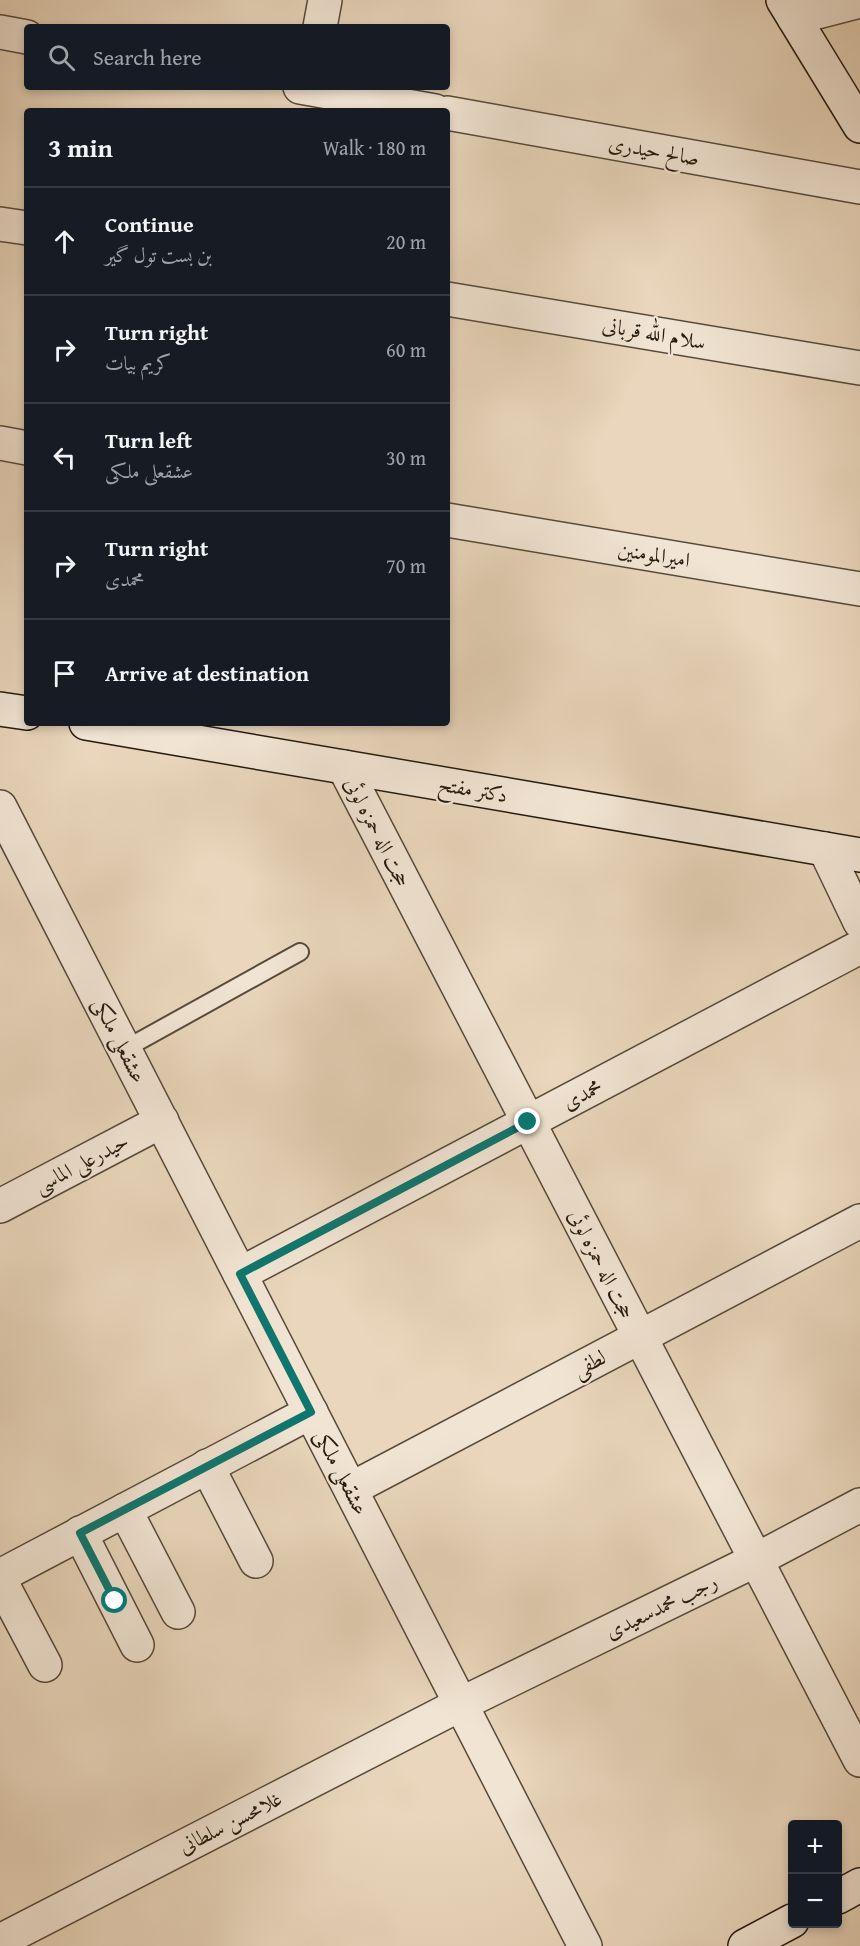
<!DOCTYPE html>
<html lang="en">
<head>
<meta charset="utf-8">
<style>
	body { margin:0; font-family:"Gentium Book Plus",Amiri,serif; background:#242831; color:#f1f3f6 }
	.controls { position:absolute; right:18px; bottom:18px; display:grid; overflow:hidden; border-radius:6px; box-shadow:0 3px 9px #0003 }
	.controls button { width:54px; height:54px; display:grid; place-items:center; padding:0; border:0; border-bottom:2px solid #363941; background:#171b24; color:#f1f3f6; font:30px sans-serif }
	.stop { position:absolute; width:18px; height:18px; margin:-14px; border:4px solid #0f766e; border-radius:50%; background:#fff }
	.stop.end { background:#0f766e; border-color:#fff; box-shadow:0 2px 6px #0008 }
	.list { margin:0; padding:0; list-style:none }
	h2 { display:flex; justify-content:space-between; align-items:center; height:78px; margin:0; padding:0 24px; font-size:26px }
	h2 small { font-size:20px; font-weight:400; color:#9ea1a6 }
	.list li { display:grid; grid-template-columns:39px 1fr auto; gap:18px; align-items:center; box-sizing:border-box; height:108px; padding:0 24px; border-top:2px solid #363941 }
	.list b { display:block; font-size:22px; white-space:nowrap }
	.list p { margin:0; font-size:20px; white-space:nowrap; color:#9ea1a6 }
	.list em { font-size:20px; font-style:normal; color:#9ea1a6 }
	.icon { flex:none; width:33px; height:33px; fill:none; stroke:currentColor; stroke-width:2; stroke-linecap:round; stroke-linejoin:round }
	.map { position:relative; flex:none; width:860px; height:1946px; overflow:hidden }
	.search { position:absolute; background:#171b24; box-shadow:0 3px 9px #0003; left:24px; top:24px; width:426px; height:66px; display:flex; align-items:center; gap:15px; box-sizing:border-box; padding:0 21px; border-radius:6px; color:#9ea1a6; font-size:22px }
	.panel { position:absolute; background:#171b24; box-shadow:0 3px 9px #0003; left:24px; top:108px; width:426px; height:618px; border-radius:6px }
	.map>svg:first-child { display:block }
	.lines { fill:none; stroke-linecap:round; stroke-linejoin:round }
	.service-casing { stroke:#564a3a; stroke-width:20 }
	.minor-casing { stroke:#564a3a; stroke-width:36 }
	.tertiary-casing { stroke:#564a3a; stroke-width:36 }
	.secondary-casing { stroke:#251b0f; stroke-width:36 }
	.service { stroke:#f1e4d3; stroke-width:16 }
	.minor { stroke:#f1e4d3; stroke-width:33 }
	.tertiary { stroke:#f1e4d3; stroke-width:33 }
	.secondary { stroke:#f1e4d3; stroke-width:33 }
	.route { stroke:#0f766e; stroke-width:8 }
	.labels { text-anchor:middle; dominant-baseline:central; stroke-width:4.5; stroke-linejoin:round; paint-order:stroke }
	.street-label { font-size:21px; fill:#251b0f; stroke:#f1e4d3 }
</style>
</head>
<body>
<div class="map">
<svg width="860" height="1946" viewBox="0 0 860 1946">
	<rect width="100%" height="100%" fill="#e9d6bc"/>
	<filter id="stains"><feTurbulence type="fractalNoise" baseFrequency=".00333" numOctaves="4"/><feColorMatrix values="0 0 0 0 .2 0 0 0 0 .09 0 0 0 0 .02 0 0 0 .5 -.17"/></filter>
	<radialGradient id="worn" r=".72"><stop offset=".6" stop-color="#630" stop-opacity="0"/><stop offset="1" stop-color="#630" stop-opacity=".3"/></radialGradient>
	<g class="lines">
		<g class="service-casing">
			<polyline id="service" points="125,1049 300,952"/>
		</g>
		<g class="minor-casing">
			<g id="minor">
				<polyline points="794,18 860,1"/>
				<polyline points="320,27 325,0"/>
				<polyline points="0,32 27,37"/>
				<polyline points="300,87 435,111"/>
				<polyline points="447,113 860,187"/>
				<polyline points="0,224 27,228"/>
				<polyline points="447,299 860,368"/>
				<polyline points="0,443 27,448"/>
				<polyline points="447,520 860,589"/>
				<polyline points="344,767 860,1760"/>
				<polyline points="0,807 585,1946"/>
				<polyline points="825,849 860,922"/>
				<polyline points="0,1206 162,1121"/>
				<polyline points="240,1274 860,947"/>
				<polyline points="207,1466 256,1561"/>
				<polyline points="351,1489 860,1221"/>
				<polyline points="125,1510 178,1612"/>
				<polyline points="80,1533 137,1645"/>
				<polyline points="0,1576 311,1412"/>
				<polyline points="0,1580 45,1665"/>
				<polyline points="0,1941 461,1704 756,1560 860,1505"/>
			</g>
		</g>
		<g class="tertiary-casing">
			<polyline id="tertiary" points="0,1941 2,1946"/>
		</g>
		<g class="secondary-casing">
			<g id="secondary">
				<polyline points="783,0 860,126"/>
				<polyline points="0,709 27,713"/>
				<polyline points="86,723 860,855"/>
				<polyline points="838,1897 860,1885"/>
				<polyline points="745,1946 792,1921"/>
			</g>
		</g>
		<use href="#service" class="service"/>
		<use href="#minor" class="minor"/>
		<use href="#tertiary" class="tertiary"/>
		<use href="#secondary" class="secondary"/>
	</g>
	<g class="lines">
		<polyline class="route" points="115,1601 80,1533 311,1412 240,1274 528,1122"/>
	</g>
	<g class="labels">
		<g class="street-label">
			<text transform="translate(654 150) rotate(10)">صالح حیدری</text>
			<text transform="translate(654 333) rotate(10)">سلام الله قربانی</text>
			<text transform="translate(654 554) rotate(9)">امیرالمومنین</text>
			<text transform="translate(473 789) rotate(10)">دکتر مفتح</text>
			<text transform="translate(378 832) rotate(63)">حجت اله حمزه لوئی</text>
			<text transform="translate(120 1040) rotate(63)">عشقعلی ملکی</text>
			<text transform="translate(582 1094) rotate(-28)">محمدی</text>
			<text transform="translate(81 1163) rotate(-28)">حیدرعلی الماسی</text>
			<text transform="translate(602 1264) rotate(63)">حجت اله حمزه لوئی</text>
			<text transform="translate(589 1363) rotate(-28)">لطفی</text>
			<text transform="translate(342 1472) rotate(63)">عشقعلی ملکی</text>
			<text transform="translate(661 1606) rotate(-26)">رجب محمدسعیدی</text>
			<text transform="translate(230 1822) rotate(-27)">غلامحسن سلطانی</text>
		</g>
	</g>
	<rect width="100%" height="100%" filter="url(#stains)"/>
	<rect width="100%" height="100%" fill="url(#worn)"/>
</svg>
<div class="controls">
<button>+</button>
<button>−</button>
</div>
<div class="stop" style="left:115px;top:1601px"></div>
<div class="stop end" style="left:528px;top:1122px"></div>
<div class="search"><svg class="icon" aria-label="search" viewBox="0 0 24 24"><circle cx="10" cy="10" r="6"/><path d="M15 15l6 6"/></svg>Search here</div>
<section class="panel">
<h2>3 min<small>Walk · 180 m</small></h2>
<ul class="list">
<li><svg class="icon" aria-label="ahead" viewBox="0 0 24 24"><path d="M12 20V5M6 11l6-6 6 6"/></svg><div><b>Continue</b><p>بن بست تول گیر</p></div><em>20 m</em></li>
<li><svg class="icon" aria-label="right" viewBox="0 0 24 24"><path d="M7 20v-9h11M14 6l5 5-5 5"/></svg><div><b>Turn right</b><p>کریم بیات</p></div><em>60 m</em></li>
<li><svg class="icon" aria-label="left" viewBox="0 0 24 24"><path d="M17 20v-9H6M10 6l-5 5 5 5"/></svg><div><b>Turn left</b><p>عشقعلی ملکی</p></div><em>30 m</em></li>
<li><svg class="icon" aria-label="right" viewBox="0 0 24 24"><path d="M7 20v-9h11M14 6l5 5-5 5"/></svg><div><b>Turn right</b><p>محمدی</p></div><em>70 m</em></li>
<li><svg class="icon" aria-label="arrive" viewBox="0 0 24 24"><path d="M6 21V4h12l-3 4 3 4H6"/></svg><div><b>Arrive at destination</b></div></li>
</ul>
</section>
</div>
</body>
</html>
